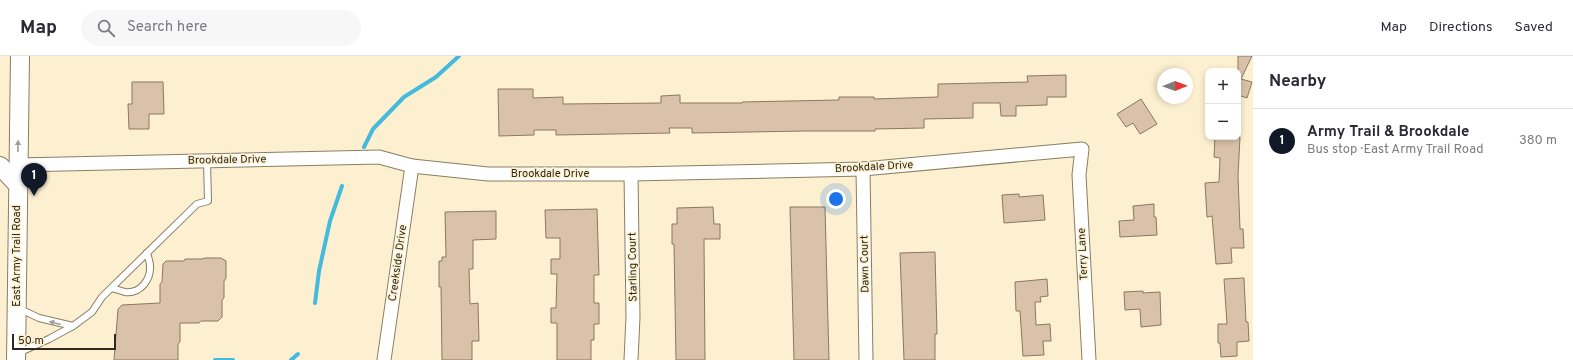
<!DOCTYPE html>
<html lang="en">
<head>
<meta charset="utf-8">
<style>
	body { margin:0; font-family:Overpass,sans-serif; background:#f7f7f7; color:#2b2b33 }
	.controls { position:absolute; right:12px; top:12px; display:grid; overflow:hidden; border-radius:8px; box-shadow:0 2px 6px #0003 }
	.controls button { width:36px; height:36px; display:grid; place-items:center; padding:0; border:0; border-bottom:1px solid #e1e1e2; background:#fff; color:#2b2b33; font:20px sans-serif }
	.compass { position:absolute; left:1157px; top:12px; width:36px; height:36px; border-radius:50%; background:#fff; box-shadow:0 2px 6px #0003; rotate:89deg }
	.scale { position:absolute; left:12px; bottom:10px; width:104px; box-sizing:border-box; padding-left:4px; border:2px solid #2d291d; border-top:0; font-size:11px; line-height:14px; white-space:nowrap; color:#2d291d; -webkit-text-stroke:3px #fcf0d0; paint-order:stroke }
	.you { position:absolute; left:836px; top:143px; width:14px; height:14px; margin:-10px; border:3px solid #fff; border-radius:50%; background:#1a73e8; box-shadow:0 0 0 6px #1a73e833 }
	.badge { display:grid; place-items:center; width:26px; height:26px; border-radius:50%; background:#111827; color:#fff; font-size:13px; font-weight:700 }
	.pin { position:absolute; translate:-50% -33px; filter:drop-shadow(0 1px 2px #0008) }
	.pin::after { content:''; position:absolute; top:21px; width:14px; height:12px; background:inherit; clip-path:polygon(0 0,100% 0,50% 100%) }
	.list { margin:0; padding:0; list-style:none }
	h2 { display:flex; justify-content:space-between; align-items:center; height:52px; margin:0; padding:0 16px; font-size:17px }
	h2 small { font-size:13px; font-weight:400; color:#7c7c81 }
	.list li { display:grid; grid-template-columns:26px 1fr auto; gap:12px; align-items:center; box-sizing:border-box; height:64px; padding:0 16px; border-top:1px solid #e1e1e2 }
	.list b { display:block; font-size:15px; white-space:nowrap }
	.list p { margin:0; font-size:13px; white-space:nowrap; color:#7c7c81 }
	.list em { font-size:13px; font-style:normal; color:#7c7c81 }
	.icon { flex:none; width:22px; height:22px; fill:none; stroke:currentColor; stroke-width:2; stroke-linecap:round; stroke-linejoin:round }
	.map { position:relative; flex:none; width:1253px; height:304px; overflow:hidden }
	header { display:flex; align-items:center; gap:24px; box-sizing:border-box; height:56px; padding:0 20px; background:#fff; border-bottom:1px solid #e1e1e2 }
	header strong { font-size:19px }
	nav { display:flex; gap:22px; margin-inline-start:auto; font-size:14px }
	.search { width:280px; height:36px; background:#f7f7f7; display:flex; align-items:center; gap:10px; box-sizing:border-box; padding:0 14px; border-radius:22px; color:#7c7c81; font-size:15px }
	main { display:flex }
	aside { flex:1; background:#fff }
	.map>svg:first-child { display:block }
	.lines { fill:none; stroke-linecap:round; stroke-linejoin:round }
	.stream { stroke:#45badd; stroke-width:4 }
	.building { fill:#d9c2a9; stroke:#8c775f }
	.lane-casing { stroke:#897e61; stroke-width:8 }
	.street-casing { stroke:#897e61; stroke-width:15 }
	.secondary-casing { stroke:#897e61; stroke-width:20 }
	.lane { stroke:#fff; stroke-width:6 }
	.street { stroke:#fff; stroke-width:13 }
	.secondary { stroke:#fff; stroke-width:18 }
	.oneway { fill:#a09f99 }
	.labels { text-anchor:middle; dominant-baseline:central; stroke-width:3; stroke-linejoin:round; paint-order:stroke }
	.street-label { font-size:11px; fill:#2d291d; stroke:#fcf0d0 }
</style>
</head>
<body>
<header>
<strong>Map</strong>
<div class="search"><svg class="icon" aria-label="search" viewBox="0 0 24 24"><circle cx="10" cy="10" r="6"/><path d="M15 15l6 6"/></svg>Search here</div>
<nav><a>Map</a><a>Directions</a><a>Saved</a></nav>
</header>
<main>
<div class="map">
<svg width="1253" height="304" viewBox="0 0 1253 304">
	<rect width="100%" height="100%" fill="#fcf0d0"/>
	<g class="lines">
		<g class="stream">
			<polyline points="364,91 373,73 404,41 436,21 459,0"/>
			<polyline points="315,247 319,215 330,165 342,130"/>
			<polyline points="215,304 233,304"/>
			<polyline points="291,304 298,298"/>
		</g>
	</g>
	<g class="building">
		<polygon points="1238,0 1252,0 1241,23 1252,26 1247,42 1238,39"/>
		<polygon points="1066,19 1066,41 1047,41 1047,49 1016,50 1016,60 1001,60 1000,47 973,47 973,62 924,63 924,72 875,73 875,75 805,75 692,77 692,72 669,72 670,77 556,79 556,74 534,74 534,79 499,80 498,33 533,33 533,42 563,41 563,48 661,47 661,40 680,39 680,47 742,47 742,46 839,44 839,41 874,41 874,43 938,41 938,28 1028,26 1027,20"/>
		<polygon points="132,26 163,26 164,58 149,58 149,73 129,73 128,48 132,48"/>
		<polygon points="1141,43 1157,68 1140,78 1133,67 1126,71 1117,58"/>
		<polygon points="1215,81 1240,81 1238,120 1240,173 1243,173 1244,192 1231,192 1232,207 1216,208 1212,160 1207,161 1205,127 1219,126 1220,102 1214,101"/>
		<polygon points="1019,138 1019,141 1043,139 1045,164 1004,167 1002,139"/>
		<polygon points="1154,148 1154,161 1156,161 1157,179 1120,181 1119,165 1134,164 1133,150"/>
		<polygon points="713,151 714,168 720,168 720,183 704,183 705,304 676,304 674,188 672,188 672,168 677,168 677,152"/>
		<polygon points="790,151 825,151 829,304 794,304"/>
		<polygon points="597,153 599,219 594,219 594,247 599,247 599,268 594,268 594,284 591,284 591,304 557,304 557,267 551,267 551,252 556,252 557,218 551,218 551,203 560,203 560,182 546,182 545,154"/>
		<polygon points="496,155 496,183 473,184 473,213 469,213 470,248 478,247 479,285 472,285 472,304 442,304 441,231 439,231 439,205 442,205 442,201 446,201 445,156"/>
		<polygon points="935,196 937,278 935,278 935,304 904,304 900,197"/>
		<polygon points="205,202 221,202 226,205 226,222 224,225 224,242 222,244 222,261 218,265 201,265 199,267 180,267 180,286 178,288 178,304 114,304 118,253 122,249 160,247 160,228 162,226 163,208 166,205 184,205 185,203 202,203"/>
		<polygon points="1244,222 1246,266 1248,266 1249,285 1237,286 1237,300 1221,301 1220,287 1218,287 1218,268 1227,268 1224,223"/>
		<polygon points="1047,223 1048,240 1040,241 1041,246 1035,246 1036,269 1050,268 1051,285 1043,285 1044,299 1023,300 1020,255 1016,255 1015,226"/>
		<polygon points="1143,235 1143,237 1160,236 1161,269 1141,271 1140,253 1125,254 1124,236"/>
	</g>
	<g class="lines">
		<g class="lane-casing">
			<g id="lane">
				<path d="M112,232C116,233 121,235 125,236C140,238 151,224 150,210C150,206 148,201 147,197"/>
				<polyline points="73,270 92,256 102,241 197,148 208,145 207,105"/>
				<polyline points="18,297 49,283 73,270 39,262 18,252"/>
			</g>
		</g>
		<g class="street-casing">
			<g id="street">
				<polyline points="18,109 379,101 412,110 488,118 631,118 863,113 1082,93 1079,119 1089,304"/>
				<polyline points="863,113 866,304"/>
				<polyline points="384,304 412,110"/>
				<polyline points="631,304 633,261 631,118"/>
			</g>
		</g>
		<g class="secondary-casing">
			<g id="secondary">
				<polyline points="0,110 18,129"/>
				<polyline points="16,304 20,0"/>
			</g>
		</g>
		<use href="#lane" class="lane"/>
		<use href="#street" class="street"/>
		<use href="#secondary" class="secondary"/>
	</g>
	<defs><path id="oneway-solid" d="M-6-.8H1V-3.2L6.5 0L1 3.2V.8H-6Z"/></defs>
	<g class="oneway">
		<use href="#oneway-solid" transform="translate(18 90) rotate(-89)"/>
		<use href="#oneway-solid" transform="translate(55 267) rotate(-165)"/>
	</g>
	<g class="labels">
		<g class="street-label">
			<text transform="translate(227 104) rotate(-1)">Brookdale Drive</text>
			<text transform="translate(874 111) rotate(-3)">Brookdale Drive</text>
			<text x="550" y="118">Brookdale Drive</text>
			<text transform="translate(1083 198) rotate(-93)">Terry Lane</text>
			<text transform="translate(17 200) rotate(-90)">East Army Trail Road</text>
			<text transform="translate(398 207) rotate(-82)">Creekside Drive</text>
			<text transform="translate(865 208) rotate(-91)">Dawn Court</text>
			<text transform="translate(633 211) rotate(-91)">Starling Court</text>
		</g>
	</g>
</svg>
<div class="controls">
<button>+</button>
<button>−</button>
</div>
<svg class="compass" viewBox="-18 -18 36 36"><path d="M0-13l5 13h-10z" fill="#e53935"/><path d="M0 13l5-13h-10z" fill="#7c7c81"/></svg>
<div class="scale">50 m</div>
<div class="you"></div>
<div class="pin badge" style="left:34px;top:140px">1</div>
</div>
<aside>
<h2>Nearby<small></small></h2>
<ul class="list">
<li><span class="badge">1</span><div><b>Army Trail &amp; Brookdale</b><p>Bus stop · East Army Trail Road</p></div><em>380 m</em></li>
</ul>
</aside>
</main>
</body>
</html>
